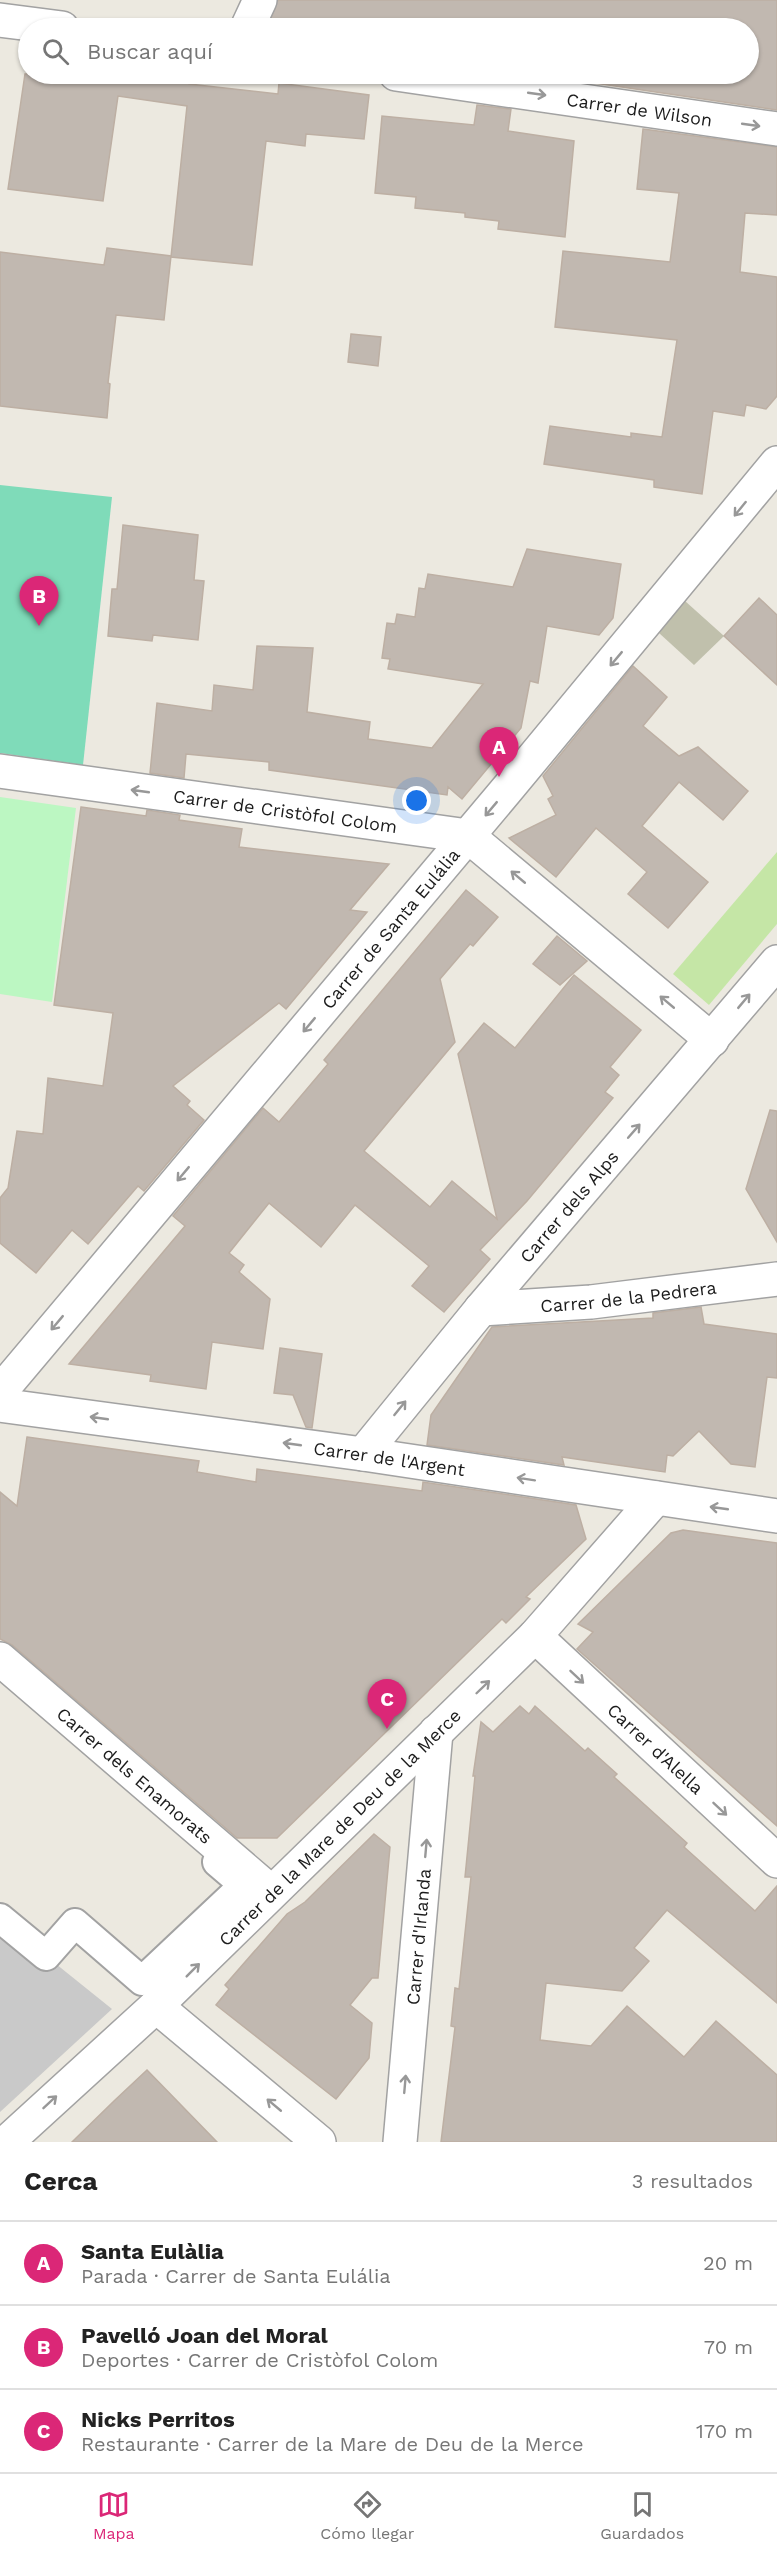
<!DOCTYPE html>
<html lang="es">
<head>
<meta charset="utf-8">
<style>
	body { margin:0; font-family:"Work Sans",sans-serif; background:#f6f6f6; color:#222 }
	.you { position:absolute; left:417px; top:801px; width:21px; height:21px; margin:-15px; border:4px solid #fff; border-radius:50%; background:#1a73e8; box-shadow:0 0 0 9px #1a73e833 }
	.badge { display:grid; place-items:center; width:39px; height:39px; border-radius:50%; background:#db2777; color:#fff; font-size:20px; font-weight:700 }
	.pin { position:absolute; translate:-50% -50px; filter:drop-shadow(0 2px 3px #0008) }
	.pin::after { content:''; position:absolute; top:32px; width:21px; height:18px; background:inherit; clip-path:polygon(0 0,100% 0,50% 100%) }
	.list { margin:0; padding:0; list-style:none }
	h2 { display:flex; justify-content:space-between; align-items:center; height:78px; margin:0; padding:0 24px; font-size:26px }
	h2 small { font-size:20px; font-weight:400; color:#767676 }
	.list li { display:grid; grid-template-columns:39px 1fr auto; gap:18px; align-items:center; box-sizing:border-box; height:84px; padding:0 24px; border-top:2px solid #e0e0e0 }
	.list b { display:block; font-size:22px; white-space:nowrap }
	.list p { margin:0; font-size:20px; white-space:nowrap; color:#767676 }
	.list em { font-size:20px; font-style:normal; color:#767676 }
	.icon { flex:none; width:33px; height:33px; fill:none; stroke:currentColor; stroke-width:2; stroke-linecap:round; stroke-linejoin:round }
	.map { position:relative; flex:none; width:777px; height:2142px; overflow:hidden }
	.search { position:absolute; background:#fff; box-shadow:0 2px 4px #0004; left:18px; right:18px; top:18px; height:66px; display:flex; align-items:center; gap:15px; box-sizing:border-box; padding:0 21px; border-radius:33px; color:#767676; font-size:22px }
	.sheet { height:330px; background:#fff }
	nav { display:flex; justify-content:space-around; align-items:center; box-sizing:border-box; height:84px; border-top:2px solid #e0e0e0; background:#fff; font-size:16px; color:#767676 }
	nav a { display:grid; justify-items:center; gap:3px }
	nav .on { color:#db2777 }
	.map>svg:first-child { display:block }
	.religious { fill:#c9c9c9 }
	.construction { fill:#c0c0ac }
	.grass { fill:#c5e6a6 }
	.park { fill:#bcf7c2 }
	.pitch { fill:#7fdbb9 }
	.building { fill:#c1b8b0; stroke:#bdafa3; stroke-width:1.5 }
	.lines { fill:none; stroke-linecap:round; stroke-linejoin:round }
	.pedestrian-casing { stroke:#a2a2a2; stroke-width:32 }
	.minor-casing { stroke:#a2a2a2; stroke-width:36 }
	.pedestrian { stroke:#fff; stroke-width:28 }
	.minor { stroke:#fff; stroke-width:33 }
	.oneway { stroke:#989898 }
	.labels { text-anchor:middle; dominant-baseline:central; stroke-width:4.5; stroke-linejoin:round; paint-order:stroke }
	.street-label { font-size:18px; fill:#1b1b1b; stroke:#fff }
</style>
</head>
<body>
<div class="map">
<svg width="777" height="2142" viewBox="0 0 777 2142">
	<rect width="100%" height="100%" fill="#ece9e0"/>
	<polygon class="religious" points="0,1919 112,2009 0,2112"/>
	<polygon class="construction" points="685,601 724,636 694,665 659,633"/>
	<polygon class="grass" points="777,852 777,924 709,1005 673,974"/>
	<polygon class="park" points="0,797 76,808 52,1002 0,994"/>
	<polygon class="pitch" points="0,485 112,497 83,765 0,753"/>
	<g class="building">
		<polygon points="278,0 777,0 777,110 534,74 748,74 748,28 267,28"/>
		<polygon points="25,74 190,74 189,84 278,94 279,83 369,95 364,139 306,134 305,146 266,141 252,265 171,257 187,106 118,96 103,201 8,189"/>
		<polygon points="477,105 511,109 508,131 574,141 565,237 498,229 499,221 465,217 465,213 415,208 416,197 375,193 382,116 474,125"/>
		<polygon points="643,129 777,147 777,215 745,213 740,272 777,277 777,396 766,409 746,405 744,416 713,411 702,494 654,487 654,480 544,464 550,426 631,437 631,433 662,437 677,340 555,327 563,251 670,262 679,193 637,189"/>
		<polygon points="107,248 171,256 164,320 116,315 108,383 110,384 107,418 0,406 0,252 104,265"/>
		<polygon points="351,334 381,337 378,366 348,362"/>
		<polygon points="123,525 198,535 194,580 204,581 198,640 153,635 152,641 108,636 112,589 117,589"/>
		<polygon points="527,549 621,564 613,618 599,635 547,626 538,683 530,681 521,728 462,799 448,787 447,795 269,770 269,762 186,754 184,778 150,773 157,703 212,711 214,685 253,690 257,646 313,648 307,712 370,722 368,739 432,748 483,684 388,669 390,659 382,658 387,623 395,624 397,614 415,617 419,588 425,589 428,574 513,587"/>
		<polygon points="759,598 777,615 777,685 724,636"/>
		<polygon points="633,666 667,697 643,726 679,756 698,747 748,791 723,820 679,782 642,826 708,882 668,928 628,894 647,872 596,828 556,877 509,838 556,815 548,799 553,796 543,776"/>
		<polygon points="81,807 146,816 147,810 180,815 179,820 242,829 239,847 389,864 350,910 367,912 286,1009 279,1003 173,1086 190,1101 187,1105 204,1120 144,1191 138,1186 88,1244 72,1230 36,1273 0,1243 0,1198 8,1188 17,1131 43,1134 48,1078 103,1086 113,1013 54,1005"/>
		<polygon points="466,890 498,917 473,946 470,944 440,979 455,1042 364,1151 430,1207 452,1181 497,1219 458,1054 484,1023 515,1048 574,975 641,1030 610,1067 619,1075 605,1092 613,1098 527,1201 480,1250 490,1259 444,1312 412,1286 429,1266 355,1205 321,1247 269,1203 229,1253 244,1265 239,1272 270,1299 263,1349 212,1342 206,1389 150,1381 151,1375 69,1364 185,1226 173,1216 263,1108 279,1122 328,1064 324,1060"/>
		<polygon points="557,936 587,961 560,985 533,964"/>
		<polygon points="770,1110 777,1111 777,1242 746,1189"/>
		<polygon points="701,1307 704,1324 777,1334 777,1378 767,1377 755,1467 731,1464 699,1431 673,1456 667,1455 665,1472 562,1457 564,1465 427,1445 431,1415 492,1327 653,1318 653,1313"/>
		<polygon points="280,1348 322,1354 312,1428 306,1427 293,1395 274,1393"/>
		<polygon points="27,1437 199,1461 197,1472 256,1482 257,1469 422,1491 423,1482 576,1505 586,1539 526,1597 530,1599 506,1623 502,1619 277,1838 237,1838 12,1645 0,1639 0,1492 17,1506"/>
		<polygon points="683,1530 777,1543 777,1826 577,1649 593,1632 578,1624 671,1533"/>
		<polygon points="520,1706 529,1714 535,1706 585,1751 588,1748 617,1774 614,1777 687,1843 684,1847 755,1911 777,1886 777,2003 667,1910 634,1948 649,1961 622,1991 546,1983 540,2040 591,2046 627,2006 684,2057 716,2021 777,2075 777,2142 441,2142 455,2027 451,2026 455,1988 459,1989 471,1877 465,1877 475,1776 473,1776 481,1722 493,1732"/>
		<polygon points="374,1834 390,1847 378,1978 372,1978 350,2005 372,2023 369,2058 336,2099 216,2005 229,1989 225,1985 287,1914 305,1902"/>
		<polygon points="147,2070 217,2142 72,2142 114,2101"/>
	</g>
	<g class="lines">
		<g class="pedestrian-casing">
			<polyline id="pedestrian" points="0,1918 46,1956 75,1923 142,1981 244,1885 217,1862"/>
		</g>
		<g class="minor-casing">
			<g id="minor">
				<polyline points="0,20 62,28"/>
				<polyline points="247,28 260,0"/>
				<path id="s1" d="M396,74L777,129"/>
				<path id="s2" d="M0,771L468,836L712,1040"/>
				<path id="s3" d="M481,1309L591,1302L777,1279"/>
				<path id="s4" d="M0,1392L509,787L777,463"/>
				<path id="s5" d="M0,1405L363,1454L777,1516"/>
				<path id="s6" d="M363,1454L481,1309L777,962"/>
				<path id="s7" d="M535,1636L777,1861"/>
				<path id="s8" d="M0,1659L271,1892"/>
				<polyline points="156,2006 319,2142"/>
				<path id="s9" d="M7,2142L156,2006L535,1636L656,1498"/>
				<path id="s10" d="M400,2142L436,1732"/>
			</g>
		</g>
		<use href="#pedestrian" class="pedestrian"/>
		<use href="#minor" class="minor"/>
	</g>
	<defs><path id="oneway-shaft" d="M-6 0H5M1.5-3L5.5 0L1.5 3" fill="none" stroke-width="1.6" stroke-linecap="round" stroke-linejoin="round" transform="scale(1.5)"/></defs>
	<g class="oneway">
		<use href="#oneway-shaft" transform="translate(537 94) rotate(8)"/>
		<use href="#oneway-shaft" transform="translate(751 125) rotate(8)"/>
		<use href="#oneway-shaft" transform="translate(740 509) rotate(129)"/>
		<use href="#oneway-shaft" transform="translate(616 659) rotate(130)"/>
		<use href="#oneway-shaft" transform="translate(140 791) rotate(-172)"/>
		<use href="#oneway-shaft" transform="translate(491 809) rotate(130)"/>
		<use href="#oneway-shaft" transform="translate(518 877) rotate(-140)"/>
		<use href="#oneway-shaft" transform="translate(744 1001) rotate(-50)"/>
		<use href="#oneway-shaft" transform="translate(667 1002) rotate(-140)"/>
		<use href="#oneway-shaft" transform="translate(309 1025) rotate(130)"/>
		<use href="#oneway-shaft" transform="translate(634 1131) rotate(-49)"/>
		<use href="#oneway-shaft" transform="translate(183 1174) rotate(130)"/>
		<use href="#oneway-shaft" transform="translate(57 1323) rotate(130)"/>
		<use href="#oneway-shaft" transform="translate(400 1408) rotate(-51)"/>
		<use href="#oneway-shaft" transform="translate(99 1418) rotate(-172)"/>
		<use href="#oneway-shaft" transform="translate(292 1444) rotate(-172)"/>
		<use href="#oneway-shaft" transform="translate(526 1479) rotate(-171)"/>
		<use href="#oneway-shaft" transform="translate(719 1508) rotate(-172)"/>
		<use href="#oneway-shaft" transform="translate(577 1677) rotate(43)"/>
		<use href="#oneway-shaft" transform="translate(483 1687) rotate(-44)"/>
		<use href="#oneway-shaft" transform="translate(720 1809) rotate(43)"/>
		<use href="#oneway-shaft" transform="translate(426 1848) rotate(-85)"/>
		<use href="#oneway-shaft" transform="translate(193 1970) rotate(-45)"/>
		<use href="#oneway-shaft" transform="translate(405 2084) rotate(-85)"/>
		<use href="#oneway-shaft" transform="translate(50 2102) rotate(-43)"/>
		<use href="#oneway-shaft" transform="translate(274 2105) rotate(-140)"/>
	</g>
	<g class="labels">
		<g class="street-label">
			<text stroke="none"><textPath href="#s1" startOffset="246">Carrer de Wilson</textPath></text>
			<text stroke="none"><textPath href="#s2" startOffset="288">Carrer de Cristòfol Colom</textPath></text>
			<text stroke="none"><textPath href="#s4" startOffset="606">Carrer de Santa Eulália</textPath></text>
			<text stroke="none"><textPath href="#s6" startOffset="322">Carrer dels Alps</textPath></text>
			<text stroke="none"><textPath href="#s3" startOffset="148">Carrer de la Pedrera</textPath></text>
			<text stroke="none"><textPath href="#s5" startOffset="393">Carrer de l'Argent</textPath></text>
			<text stroke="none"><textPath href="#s7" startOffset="165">Carrer d'Alella</textPath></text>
			<text stroke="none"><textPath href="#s8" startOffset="178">Carrer dels Enamorats</textPath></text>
			<text stroke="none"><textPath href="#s9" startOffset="458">Carrer de la Mare de Deu de la Merce</textPath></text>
			<text stroke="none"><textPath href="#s10" startOffset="206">Carrer d'Irlanda</textPath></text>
		</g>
	</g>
</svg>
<div class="you"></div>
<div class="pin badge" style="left:499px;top:777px">A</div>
<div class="pin badge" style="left:39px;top:626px">B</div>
<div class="pin badge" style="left:387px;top:1729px">C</div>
<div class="search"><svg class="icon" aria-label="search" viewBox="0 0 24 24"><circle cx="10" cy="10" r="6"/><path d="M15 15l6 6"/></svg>Buscar aquí</div>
</div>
<section class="sheet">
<h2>Cerca<small>3 resultados</small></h2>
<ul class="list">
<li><span class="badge">A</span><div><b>Santa Eulàlia</b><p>Parada · Carrer de Santa Eulália</p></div><em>20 m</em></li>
<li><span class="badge">B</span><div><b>Pavelló Joan del Moral</b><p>Deportes · Carrer de Cristòfol Colom</p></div><em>70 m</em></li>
<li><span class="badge">C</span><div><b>Nicks Perritos</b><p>Restaurante · Carrer de la Mare de Deu de la Merce</p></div><em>170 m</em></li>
</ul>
</section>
<nav>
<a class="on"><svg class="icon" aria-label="map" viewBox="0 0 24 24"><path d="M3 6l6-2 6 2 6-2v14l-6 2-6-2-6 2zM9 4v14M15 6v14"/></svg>Mapa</a>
<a><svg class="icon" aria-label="directions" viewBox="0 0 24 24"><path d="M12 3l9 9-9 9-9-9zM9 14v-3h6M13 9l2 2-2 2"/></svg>Cómo llegar</a>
<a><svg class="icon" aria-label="saved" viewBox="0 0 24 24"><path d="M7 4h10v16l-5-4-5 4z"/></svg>Guardados</a>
</nav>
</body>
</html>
